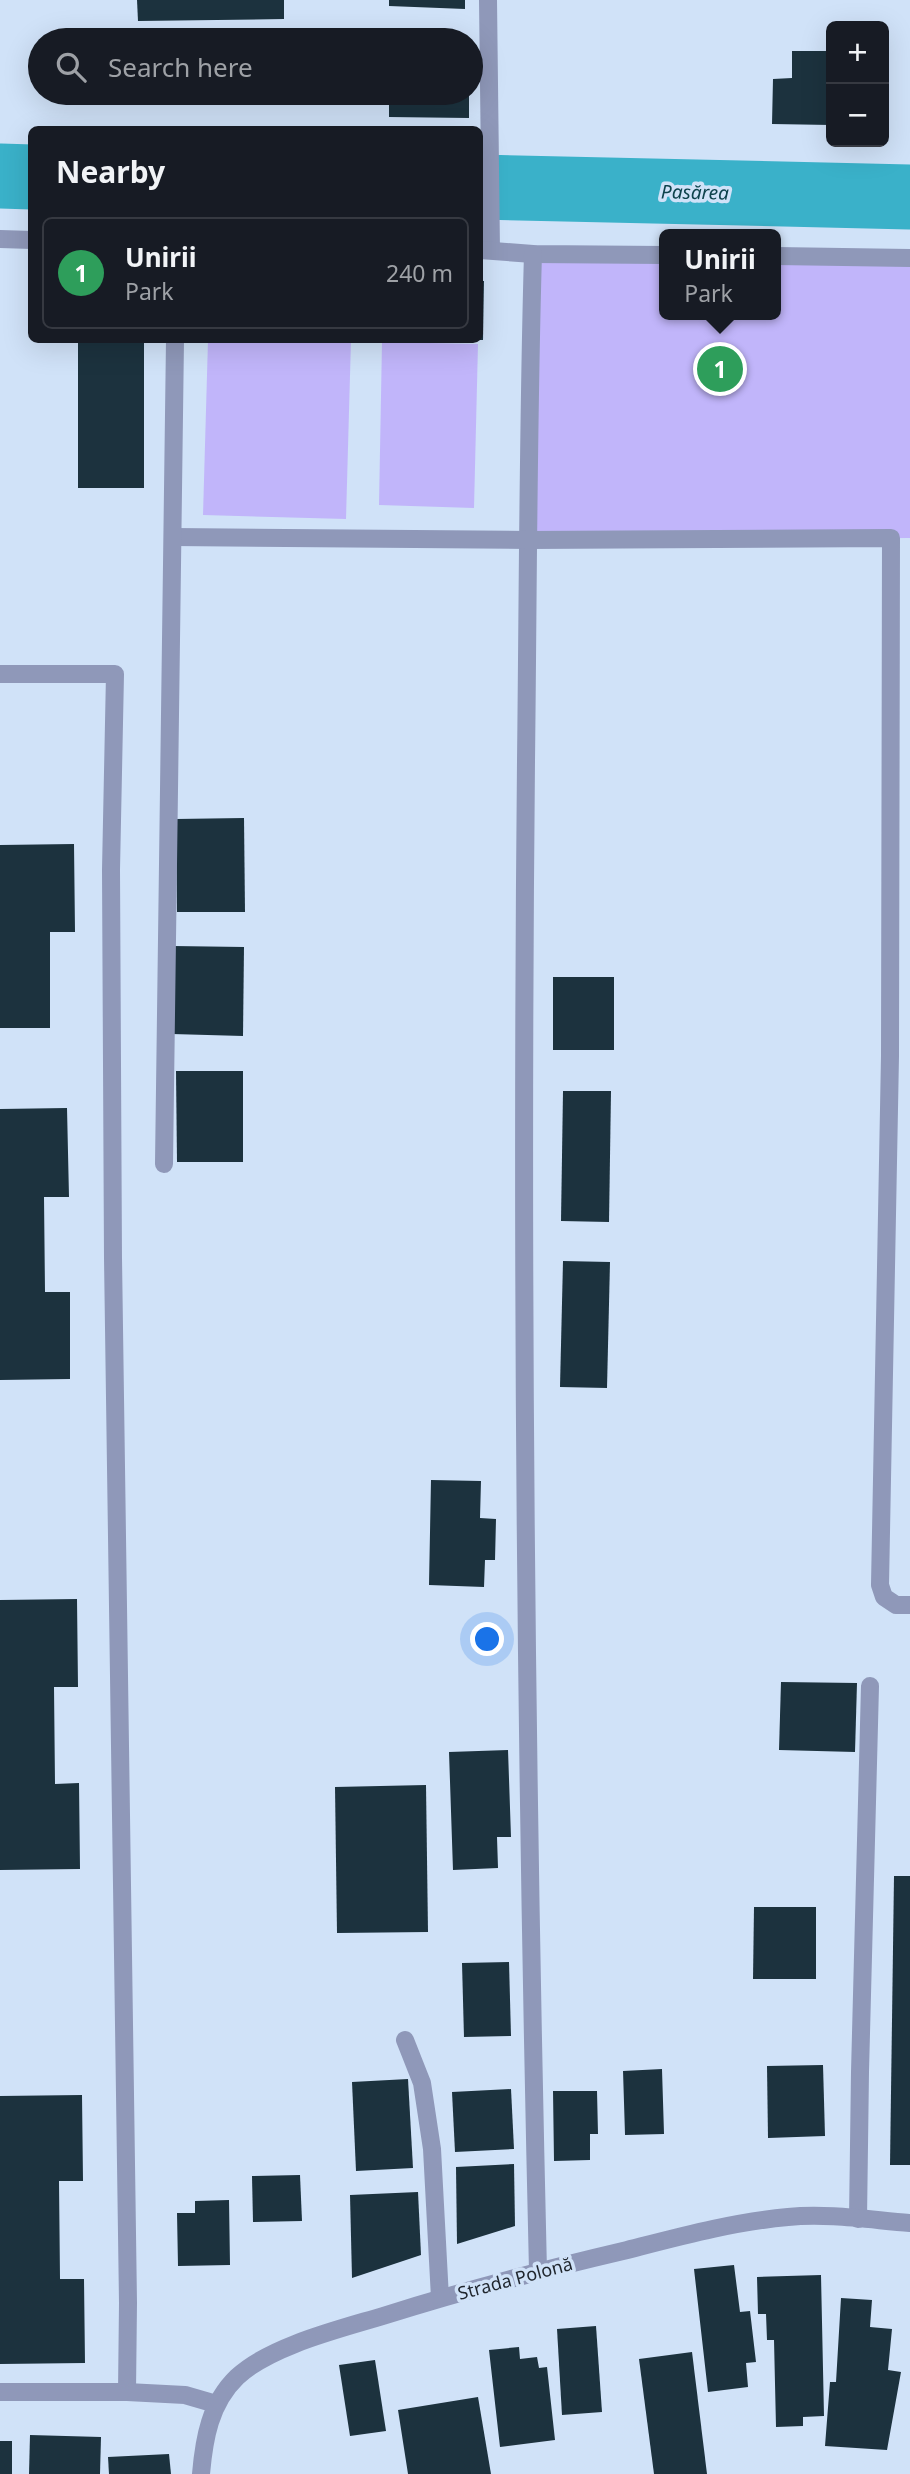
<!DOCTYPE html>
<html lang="en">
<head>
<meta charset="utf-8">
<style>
	body { margin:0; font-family:"Noto Sans",sans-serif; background:#242831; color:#f1f3f6 }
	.controls { position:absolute; right:21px; top:21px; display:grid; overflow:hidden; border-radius:10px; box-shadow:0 7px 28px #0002 }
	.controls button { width:63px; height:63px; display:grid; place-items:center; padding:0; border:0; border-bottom:2px solid #363941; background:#171b24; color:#f1f3f6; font:35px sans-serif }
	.you { position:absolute; left:488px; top:1640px; width:24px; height:24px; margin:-18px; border:5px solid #fff; border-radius:50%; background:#1a73e8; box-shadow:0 0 0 10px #1a73e833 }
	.badge { display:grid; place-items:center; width:46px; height:46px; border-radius:50%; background:#338657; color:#fff; font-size:23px; font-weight:700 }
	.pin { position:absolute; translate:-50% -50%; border:4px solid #fff; box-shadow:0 2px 7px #0006 }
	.popup { position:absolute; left:659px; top:229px; width:122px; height:91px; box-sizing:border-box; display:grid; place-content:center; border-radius:10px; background:#171b24; filter:drop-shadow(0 2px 5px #0005); font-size:23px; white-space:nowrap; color:#9ea1a6 }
	.popup b { font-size:26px; color:#f1f3f6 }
	.popup::after { content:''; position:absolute; left:50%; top:100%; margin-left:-14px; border:14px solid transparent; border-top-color:#171b24 }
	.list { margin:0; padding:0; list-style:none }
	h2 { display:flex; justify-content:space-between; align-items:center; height:91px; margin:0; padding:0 28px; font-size:30px }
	h2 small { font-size:23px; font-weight:400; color:#9ea1a6 }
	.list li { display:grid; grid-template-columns:46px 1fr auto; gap:21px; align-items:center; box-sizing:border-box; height:112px; margin:0 14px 14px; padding:0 14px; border:2px solid #363941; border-radius:10px }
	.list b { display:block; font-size:26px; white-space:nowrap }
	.list p { margin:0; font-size:23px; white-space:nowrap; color:#9ea1a6 }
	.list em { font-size:23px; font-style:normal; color:#9ea1a6 }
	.icon { flex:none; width:38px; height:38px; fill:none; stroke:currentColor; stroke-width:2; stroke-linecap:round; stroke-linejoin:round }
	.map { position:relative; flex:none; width:910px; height:2474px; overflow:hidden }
	.search { position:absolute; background:#171b24; box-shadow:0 7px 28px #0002; left:28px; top:28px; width:455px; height:77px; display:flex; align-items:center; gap:18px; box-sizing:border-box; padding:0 24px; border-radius:38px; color:#9ea1a6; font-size:26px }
	.panel { position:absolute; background:#171b24; box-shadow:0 7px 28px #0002; left:28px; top:126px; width:455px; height:217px; border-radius:10px }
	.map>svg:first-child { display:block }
	.green { fill:#c1b5fa }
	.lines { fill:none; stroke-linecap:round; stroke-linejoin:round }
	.river { stroke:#3ab1c9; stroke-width:65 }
	.building { fill:#1c323e }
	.minor { stroke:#8f98b9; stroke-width:18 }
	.labels { text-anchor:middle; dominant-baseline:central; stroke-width:7; stroke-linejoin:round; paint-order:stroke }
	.street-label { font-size:18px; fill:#1f252d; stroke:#d0e2f8 }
	.water-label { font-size:19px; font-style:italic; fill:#0e434d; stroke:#d0e2f8 }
</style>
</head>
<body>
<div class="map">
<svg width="910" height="2474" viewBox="0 0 910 2474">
	<rect width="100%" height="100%" fill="#d0e2f8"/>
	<g class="green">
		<polygon points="533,254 664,255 664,315 776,315 776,256 910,258 910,538 528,540"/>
		<polygon points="208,340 351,340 346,519 203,515"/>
		<polygon points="382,342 478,344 474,508 379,505"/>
	</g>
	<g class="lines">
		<g class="river">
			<polyline points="0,176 32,177"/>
			<polyline points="480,187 910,197"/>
		</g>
	</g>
	<g class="building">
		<polygon points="137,0 284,0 284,19 138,21"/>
		<polygon points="389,0 465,0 465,9 389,6"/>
		<polygon points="792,51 831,51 831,125 772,124 773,79 792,78"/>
		<polygon points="389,93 469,93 469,118 389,117"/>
		<polygon points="480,281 484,281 483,340 480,340"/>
		<rect x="78" y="340" width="66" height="148"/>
		<polygon points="244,818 245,912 177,912 176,819"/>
		<polygon points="74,844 75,932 50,932 50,1028 0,1028 0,845"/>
		<polygon points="173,946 244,947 243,1036 172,1034"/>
		<rect x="553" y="977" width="61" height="73"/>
		<polygon points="176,1071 243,1071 243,1162 177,1162"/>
		<polygon points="563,1091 611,1091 609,1222 561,1221"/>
		<polygon points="67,1108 69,1197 44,1197 45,1292 70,1292 70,1379 0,1380 0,1109"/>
		<polygon points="563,1261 610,1262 607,1388 560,1387"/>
		<polygon points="431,1480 481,1481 480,1518 496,1519 495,1560 485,1560 484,1587 429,1585"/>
		<polygon points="77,1599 78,1687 54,1687 55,1784 79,1783 80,1869 0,1870 0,1600"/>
		<polygon points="781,1682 857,1683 855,1752 779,1750"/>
		<polygon points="508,1750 511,1837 497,1837 498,1868 453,1870 449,1752"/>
		<polygon points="426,1785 428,1932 337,1933 335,1787"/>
		<polygon points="894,1876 910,1876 910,2165 890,2165"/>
		<polygon points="754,1907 816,1907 816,1979 753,1979"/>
		<polygon points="509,1962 511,2036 464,2037 462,1963"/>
		<polygon points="823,2065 825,2136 768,2138 767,2066"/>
		<polygon points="662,2069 664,2134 625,2135 623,2071"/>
		<polygon points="408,2079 413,2168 356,2171 352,2082"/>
		<polygon points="511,2089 514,2149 455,2152 452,2092"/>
		<polygon points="553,2091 597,2091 598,2134 590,2134 590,2160 554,2161"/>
		<polygon points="82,2095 83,2181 59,2181 60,2279 84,2279 85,2363 0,2364 0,2096"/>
		<polygon points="514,2164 515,2226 457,2244 456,2167"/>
		<polygon points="300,2175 302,2221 253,2222 252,2176"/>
		<polygon points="418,2192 421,2255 352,2278 350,2195"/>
		<polygon points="229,2200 230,2265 178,2266 177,2213 195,2213 195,2201"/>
		<polygon points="734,2265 740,2312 750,2311 756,2362 746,2363 748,2387 708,2392 694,2269"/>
		<polygon points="821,2275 824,2416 803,2417 803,2426 776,2427 774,2340 767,2340 766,2314 758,2314 757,2277"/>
		<polygon points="841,2298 872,2300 870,2327 892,2329 888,2370 901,2372 887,2450 825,2446 830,2382 836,2382"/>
		<polygon points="596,2326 602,2412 562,2415 557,2329"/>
		<polygon points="519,2347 520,2359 537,2357 539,2368 547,2367 555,2440 500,2447 489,2350"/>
		<polygon points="692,2352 707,2474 654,2474 639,2359"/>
		<polygon points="375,2360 386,2431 350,2436 339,2365"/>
		<polygon points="478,2397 491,2474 408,2474 398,2410"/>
		<polygon points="30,2435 101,2437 100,2474 29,2474"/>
		<rect x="0" y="2441" width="12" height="33"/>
		<polygon points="169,2454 171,2474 109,2474 108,2457"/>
	</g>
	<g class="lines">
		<g class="minor">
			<polyline points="488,0 491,250"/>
			<polyline points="0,239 32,240"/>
			<polyline points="480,250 533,254 664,255"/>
			<path d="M533,254C528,423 528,592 526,761C521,1264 526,1768 538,2271"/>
			<polyline points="776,256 910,258"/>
			<polyline points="173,537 528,540 891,538 890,1056 880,1585 884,1597 896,1605 910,1605"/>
			<polyline points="0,674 115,674 111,870 113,1258 128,2303 127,2392"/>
			<polyline points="164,1164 175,340"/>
			<polyline points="405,2040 422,2083 432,2149 440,2298"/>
			<polyline points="858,2219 860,2072 870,1686"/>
			<polyline points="0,2392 127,2392 185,2395 216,2404"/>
			<path d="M201,2474C204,2439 210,2403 237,2377C270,2346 340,2329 383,2316C462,2291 542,2270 623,2251C678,2237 732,2222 788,2217C828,2213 871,2220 910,2223"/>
		</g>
	</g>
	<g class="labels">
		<g class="street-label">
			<text transform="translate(515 2278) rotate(-15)">Strada Polonă</text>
		</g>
		<g class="water-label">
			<text transform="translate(695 192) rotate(1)">Pasărea</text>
		</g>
	</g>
</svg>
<div class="controls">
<button>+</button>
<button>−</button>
</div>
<div class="you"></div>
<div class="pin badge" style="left:720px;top:369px;background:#2e9e5b">1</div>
<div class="popup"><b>Unirii</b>Park</div>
<div class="search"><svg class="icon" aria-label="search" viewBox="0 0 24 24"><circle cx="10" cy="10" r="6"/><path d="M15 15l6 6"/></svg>Search here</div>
<section class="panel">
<h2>Nearby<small></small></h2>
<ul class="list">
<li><span class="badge" style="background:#2e9e5b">1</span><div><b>Unirii</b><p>Park</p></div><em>240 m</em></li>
</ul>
</section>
</div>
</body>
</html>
